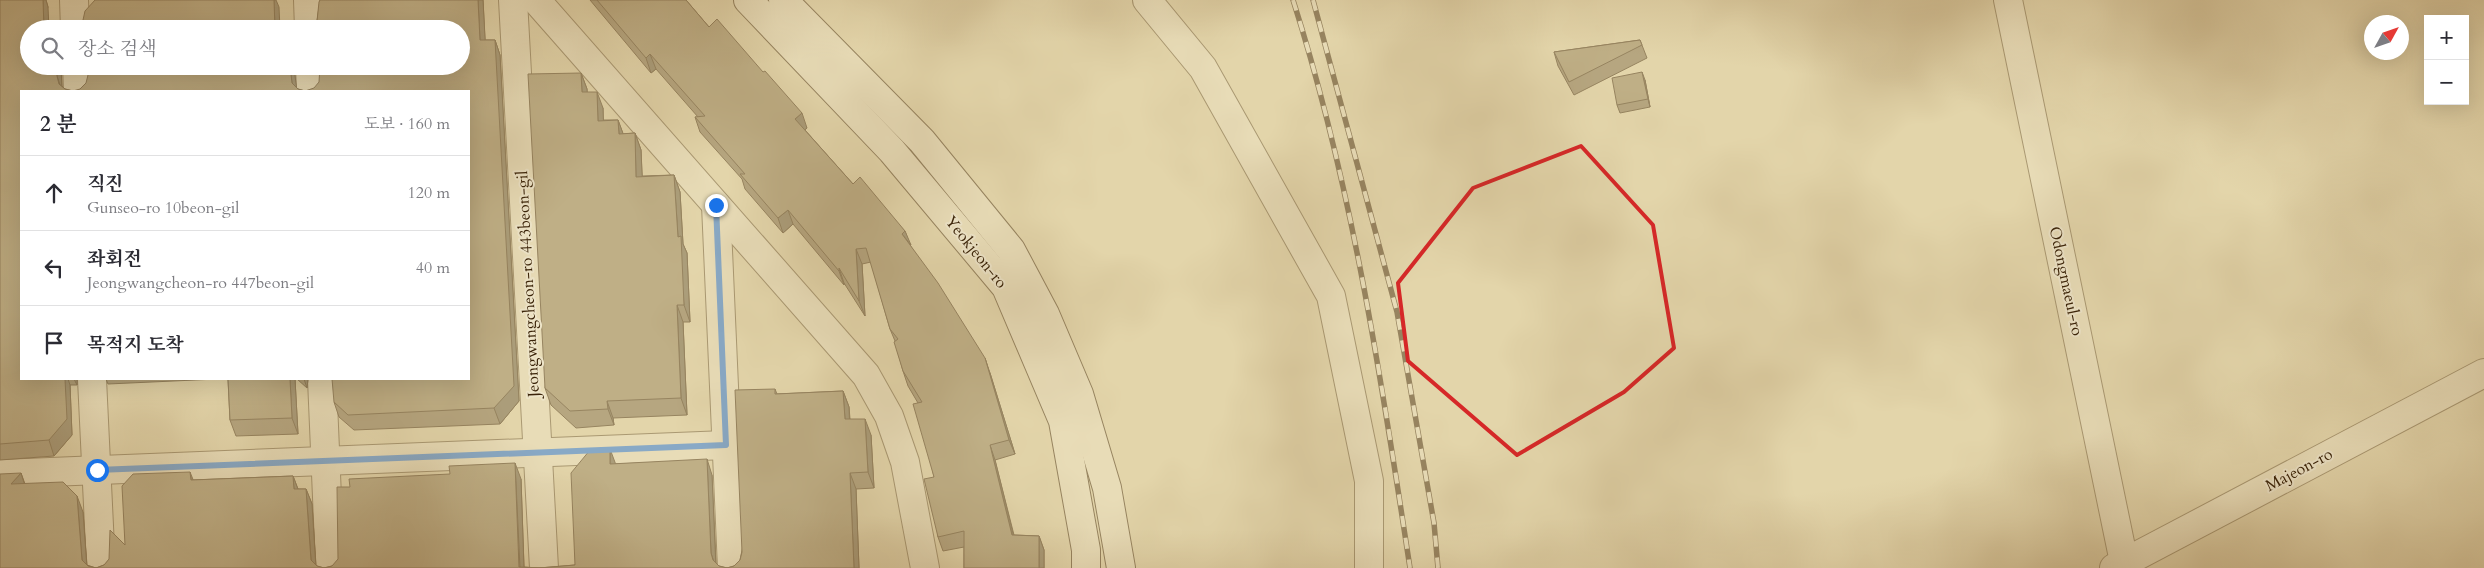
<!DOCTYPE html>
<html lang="ko">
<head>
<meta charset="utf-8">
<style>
	body { margin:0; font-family:Cardo,"Noto Serif KR",serif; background:#f2f2f3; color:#2b2b33 }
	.controls { position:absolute; right:15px; top:15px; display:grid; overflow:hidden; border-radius:0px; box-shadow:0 5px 20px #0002 }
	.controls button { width:45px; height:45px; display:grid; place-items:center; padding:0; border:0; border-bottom:1px solid #e1e1e2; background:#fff; color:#2b2b33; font:25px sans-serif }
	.compass { position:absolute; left:2364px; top:15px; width:45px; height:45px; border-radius:50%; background:#fff; box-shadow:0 5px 20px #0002; rotate:50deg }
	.stop { position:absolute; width:15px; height:15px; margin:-11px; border:4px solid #1a73e8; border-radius:50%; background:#fff }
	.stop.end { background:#1a73e8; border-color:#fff; box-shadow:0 1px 5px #0008 }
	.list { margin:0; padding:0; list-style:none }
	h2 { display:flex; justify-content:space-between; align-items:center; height:65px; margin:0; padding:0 20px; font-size:21px }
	h2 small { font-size:16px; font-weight:400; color:#7c7c81 }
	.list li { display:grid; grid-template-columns:32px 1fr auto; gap:15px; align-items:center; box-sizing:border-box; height:75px; padding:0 20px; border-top:1px solid #e1e1e2 }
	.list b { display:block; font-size:19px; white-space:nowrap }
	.list p { margin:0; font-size:16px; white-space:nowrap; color:#7c7c81 }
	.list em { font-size:16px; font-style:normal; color:#7c7c81 }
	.icon { flex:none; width:28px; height:28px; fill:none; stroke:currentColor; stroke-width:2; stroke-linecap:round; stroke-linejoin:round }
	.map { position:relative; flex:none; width:2484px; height:568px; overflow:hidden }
	.search { position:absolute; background:#fff; box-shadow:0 5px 20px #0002; left:20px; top:20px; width:450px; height:55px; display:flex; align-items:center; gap:12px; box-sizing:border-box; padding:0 18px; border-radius:28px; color:#7c7c81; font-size:19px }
	.panel { position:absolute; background:#fff; box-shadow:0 5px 20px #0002; left:20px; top:90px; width:450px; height:290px; border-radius:0px }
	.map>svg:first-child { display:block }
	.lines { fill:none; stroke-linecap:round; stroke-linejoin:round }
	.minor-casing { stroke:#645030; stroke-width:30 }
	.tertiary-casing { stroke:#645030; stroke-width:30 }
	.secondary-casing { stroke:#3a2308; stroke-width:30 }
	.minor { stroke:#ede4c8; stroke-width:28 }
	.tertiary { stroke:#ede4c8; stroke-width:28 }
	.secondary { stroke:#ede4c8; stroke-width:28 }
	.rail-casing { stroke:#3a2308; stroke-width:5.5 }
	.rail { stroke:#ede4c8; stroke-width:4; stroke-dasharray:11; stroke-linecap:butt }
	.wall { fill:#7e6e4f; stroke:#3a2308 }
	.shaded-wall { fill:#665a40; stroke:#3a2308 }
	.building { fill:#92805c; stroke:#3a2308 }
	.route { stroke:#1a73e8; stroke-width:6 }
	.marked { fill:none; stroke:#d62828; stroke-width:4; stroke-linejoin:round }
	.labels { text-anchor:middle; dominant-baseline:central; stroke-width:4; stroke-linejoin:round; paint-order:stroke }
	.street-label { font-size:16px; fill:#3a2308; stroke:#ede4c8 }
</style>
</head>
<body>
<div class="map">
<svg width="2484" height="568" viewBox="0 0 2484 568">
	<rect width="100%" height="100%" fill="#e3d5aa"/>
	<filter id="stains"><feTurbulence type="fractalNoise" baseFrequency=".004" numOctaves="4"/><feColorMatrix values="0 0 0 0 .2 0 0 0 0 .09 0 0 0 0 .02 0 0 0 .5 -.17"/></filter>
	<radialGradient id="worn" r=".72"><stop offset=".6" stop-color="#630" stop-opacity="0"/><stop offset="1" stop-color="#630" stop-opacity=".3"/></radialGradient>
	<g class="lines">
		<g class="minor-casing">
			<g id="minor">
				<polyline points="74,0 75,29"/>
				<polyline points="308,0 309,29"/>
				<polyline points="513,0 544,568"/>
				<polyline points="536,0 866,375 889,416 905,462 925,568"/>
				<polyline points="1147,0 1203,68 1331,296 1369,481 1369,568"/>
				<polyline points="2008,0 2124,562"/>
				<polyline points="77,66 78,91"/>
				<polyline points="310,66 311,91"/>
				<polyline points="716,205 732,568"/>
				<polyline points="92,379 101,568"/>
				<polyline points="322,379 330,568"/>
				<polyline points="0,474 726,445"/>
				<polyline points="2114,568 2484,373"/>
			</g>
		</g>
		<g class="tertiary-casing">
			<polyline id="tertiary" points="2124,562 2124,568"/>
		</g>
		<g class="secondary-casing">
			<g id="secondary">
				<polyline points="748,0 892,151 1006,287 1063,421 1086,550 1086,568"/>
				<polyline points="783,0 922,141 1011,250 1045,314 1079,394 1107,488 1121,568"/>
			</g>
		</g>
		<use href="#minor" class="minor"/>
		<use href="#tertiary" class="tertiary"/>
		<use href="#secondary" class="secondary"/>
		<g class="rail-casing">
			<g id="rail">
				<path d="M1293,0C1352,185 1381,377 1410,568"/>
				<polyline points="1313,0 1397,312 1434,523 1438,568"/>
			</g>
		</g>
		<use href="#rail" class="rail"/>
	</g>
	<g class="wall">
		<polygon points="0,0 46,0 48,7 29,66 61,66 62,86 65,89 73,91 294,68 296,88 298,89 305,91 461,66 311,27 317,21 320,0 483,0 485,40 495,40 500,55 519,401 500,424 354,430 339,417 334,402 469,379 469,91 21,91 21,379 77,379 77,385 70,385 72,435 54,456 0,460"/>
		<polygon points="590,0 686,0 709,27 807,128 805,130 853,184 905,231 910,245 990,373 1015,454 995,460 1014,535 1039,536 1044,550 1044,568 964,568 964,547 943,551 938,537 934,477 918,403 908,386 903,371 895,341 890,329 871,262 862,264 865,316 844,283 844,285 793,224 783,233 745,189 742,179 700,132 695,117 698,117 656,69 651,73"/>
		<polygon points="1640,40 1647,58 1574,95 1558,66 1554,52"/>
		<polygon points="581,73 587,89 587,92 603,108 603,120 618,120 623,134 635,133 641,150 642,176 674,175 680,192 683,244 687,253 690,322 683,322 687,415 613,418 614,425 576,428 551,405 545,388"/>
		<polygon points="1645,80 1650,107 1620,113 1617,105"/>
		<polygon points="106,379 217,379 108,384"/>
		<polygon points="228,379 295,379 298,434 236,436 230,420"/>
		<polygon points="297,379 308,379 307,388"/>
		<polygon points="775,389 777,394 843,391 849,407 850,419 871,435 874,488 856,489 859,568 0,568 21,473 25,484 83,512 87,565 96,568 104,565 125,545 193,480 293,476 298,489 306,489 312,504 316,565 317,566 324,568 332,566 521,479 524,567 539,568 575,565 615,464 712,475 716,563 719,566 727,568 734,566 740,560"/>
	</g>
	<g class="shaded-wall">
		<polygon points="43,0 46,0 48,7 49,29 44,29"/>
		<polygon points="274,0 276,0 279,7 280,29 275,29"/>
		<polygon points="478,0 483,0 486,56 480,40"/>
		<polygon points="495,40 500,55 519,401 500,424 494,408"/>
		<polygon points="650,54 656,69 651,73 646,58"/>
		<polygon points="56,66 61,66 62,91 57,76"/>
		<polygon points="290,66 294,66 294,68 297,91 292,83"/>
		<polygon points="1642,72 1645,80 1650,107 1648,99"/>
		<polygon points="581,73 587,89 588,109 582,92"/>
		<polygon points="597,92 603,108 604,138 598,121"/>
		<polygon points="802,113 807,128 801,133 795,119"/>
		<polygon points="618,120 624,136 619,134"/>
		<polygon points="635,133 641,150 643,193 636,177"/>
		<polygon points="674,175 680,192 683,244 687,253 690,322 684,305 678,237"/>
		<polygon points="788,210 793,224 783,233 778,218"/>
		<polygon points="905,231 911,245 902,234"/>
		<polygon points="856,249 862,264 865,316 859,301"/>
		<polygon points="839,268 844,283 844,285 839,271"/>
		<polygon points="677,305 683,322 687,415 681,398"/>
		<polygon points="985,358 990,373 1015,454 1009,440"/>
		<polygon points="65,379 68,379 70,385 72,435 54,456 49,440"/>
		<polygon points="74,379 77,379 77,385"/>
		<polygon points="290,379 295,379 298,434 292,418"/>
		<polygon points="304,379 308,379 307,388"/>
		<polygon points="843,391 849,407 850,435 845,419"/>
		<polygon points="607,401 613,418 614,425 608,409"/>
		<polygon points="865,419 871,435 874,488 868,472"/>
		<polygon points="990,445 995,460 1017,550 1012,535"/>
		<polygon points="610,449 616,465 610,464"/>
		<polygon points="707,459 712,475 716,568 711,553"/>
		<polygon points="515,463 521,479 524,568 520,568"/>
		<polygon points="190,472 196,487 191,480"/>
		<polygon points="21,473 26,489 11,484"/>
		<polygon points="850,473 856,489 859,568 854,568"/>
		<polygon points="293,476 299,492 294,489"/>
		<polygon points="306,489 312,504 316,568 311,560"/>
		<polygon points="77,496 83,512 87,568 82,560"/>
		<polygon points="1039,536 1044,550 1044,568 1039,568"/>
	</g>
	<g class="building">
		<polygon points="0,0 43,0 44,29 29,29 29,66 56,66 57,76 59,84 65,89 73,91 80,89 86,83 88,75 88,66 277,66 277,71 280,66 290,66 292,83 298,89 305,91 314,88 319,82 320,66 461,66 461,29 303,29 311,27 317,21 319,2 320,0 478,0 480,40 495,40 514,386 494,408 348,415 334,402 332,379 469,379 469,91 21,91 21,379 65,379 67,419 49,440 0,444"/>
		<polygon points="95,0 274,0 275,29 67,29 78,26 83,20 85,11"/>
		<polygon points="597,0 686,0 709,27 717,19 763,72 765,71 802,113 795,119 853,184 860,177 905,231 902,234 938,283 985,358 1009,440 990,445 1012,535 1039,536 1039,568 964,568 964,531 938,537 924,479 934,477 913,404 922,402 903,371 894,342 898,339 890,329 866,248 856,249 859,301 839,268 839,271 788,210 778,218 740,174 745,174 695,117 705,116 650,54 646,58"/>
		<polygon points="1640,40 1642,45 1569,82 1554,52"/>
		<polygon points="1642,72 1648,99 1617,105 1612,78"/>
		<polygon points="581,73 582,92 597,92 598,121 618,120 619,134 635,133 636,177 674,175 678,237 681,236 684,305 677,305 681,398 607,401 608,409 570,411 545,388 528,74"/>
		<polygon points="228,379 290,379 292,418 230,420"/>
		<polygon points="775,389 775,394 843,391 845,419 865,419 868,472 850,473 854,568 0,568 0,474 21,473 11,484 63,482 77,496 82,560 88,566 96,568 104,565 109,559 110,530 125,545 122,486 133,474 190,472 191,480 293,476 294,489 306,489 311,560 317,566 324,568 332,566 338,559 337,487 350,487 349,479 450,474 449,466 515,463 519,567 539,568 575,565 571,473 590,450 610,449 610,464 707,459 711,553 713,560 719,566 727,568 734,566 740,560 742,552 735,390"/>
	</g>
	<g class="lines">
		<polyline class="route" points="97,470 726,445 716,205"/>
	</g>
	<path d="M0 0H2484V568H0ZM1581,146L1653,225L1674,348L1624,392L1517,455L1408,361L1398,283L1473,188Z" fill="#e3d5aa" fill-opacity=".55" fill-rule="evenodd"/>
	<path class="marked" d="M1581,146L1653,225L1674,348L1624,392L1517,455L1408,361L1398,283L1473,188Z"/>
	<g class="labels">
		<g class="street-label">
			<text transform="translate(976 252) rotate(51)">Yeokjeon-ro</text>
			<text transform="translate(2066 281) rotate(78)">Odongmaeul-ro</text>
			<text transform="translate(528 284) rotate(-93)">Jeongwangcheon-ro 443beon-gil</text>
			<text transform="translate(2299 470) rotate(-28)">Majeon-ro</text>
		</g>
	</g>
	<rect width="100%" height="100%" filter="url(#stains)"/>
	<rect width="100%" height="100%" fill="url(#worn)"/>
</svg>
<div class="controls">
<button>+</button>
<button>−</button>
</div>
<svg class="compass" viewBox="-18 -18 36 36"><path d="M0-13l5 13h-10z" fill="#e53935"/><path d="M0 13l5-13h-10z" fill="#7c7c81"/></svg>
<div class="stop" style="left:97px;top:470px"></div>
<div class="stop end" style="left:716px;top:205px"></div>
<div class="search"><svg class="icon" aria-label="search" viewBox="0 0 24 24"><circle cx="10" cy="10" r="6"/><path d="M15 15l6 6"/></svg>장소 검색</div>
<section class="panel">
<h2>2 분<small>도보 · 160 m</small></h2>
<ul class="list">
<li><svg class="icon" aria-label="ahead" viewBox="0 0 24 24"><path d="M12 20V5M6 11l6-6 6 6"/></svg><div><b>직진</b><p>Gunseo-ro 10beon-gil</p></div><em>120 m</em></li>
<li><svg class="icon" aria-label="left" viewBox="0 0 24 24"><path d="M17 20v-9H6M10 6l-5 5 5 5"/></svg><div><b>좌회전</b><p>Jeongwangcheon-ro 447beon-gil</p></div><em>40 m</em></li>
<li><svg class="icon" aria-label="arrive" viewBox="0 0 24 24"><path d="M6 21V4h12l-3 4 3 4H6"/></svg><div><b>목적지 도착</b></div></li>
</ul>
</section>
</div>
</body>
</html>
